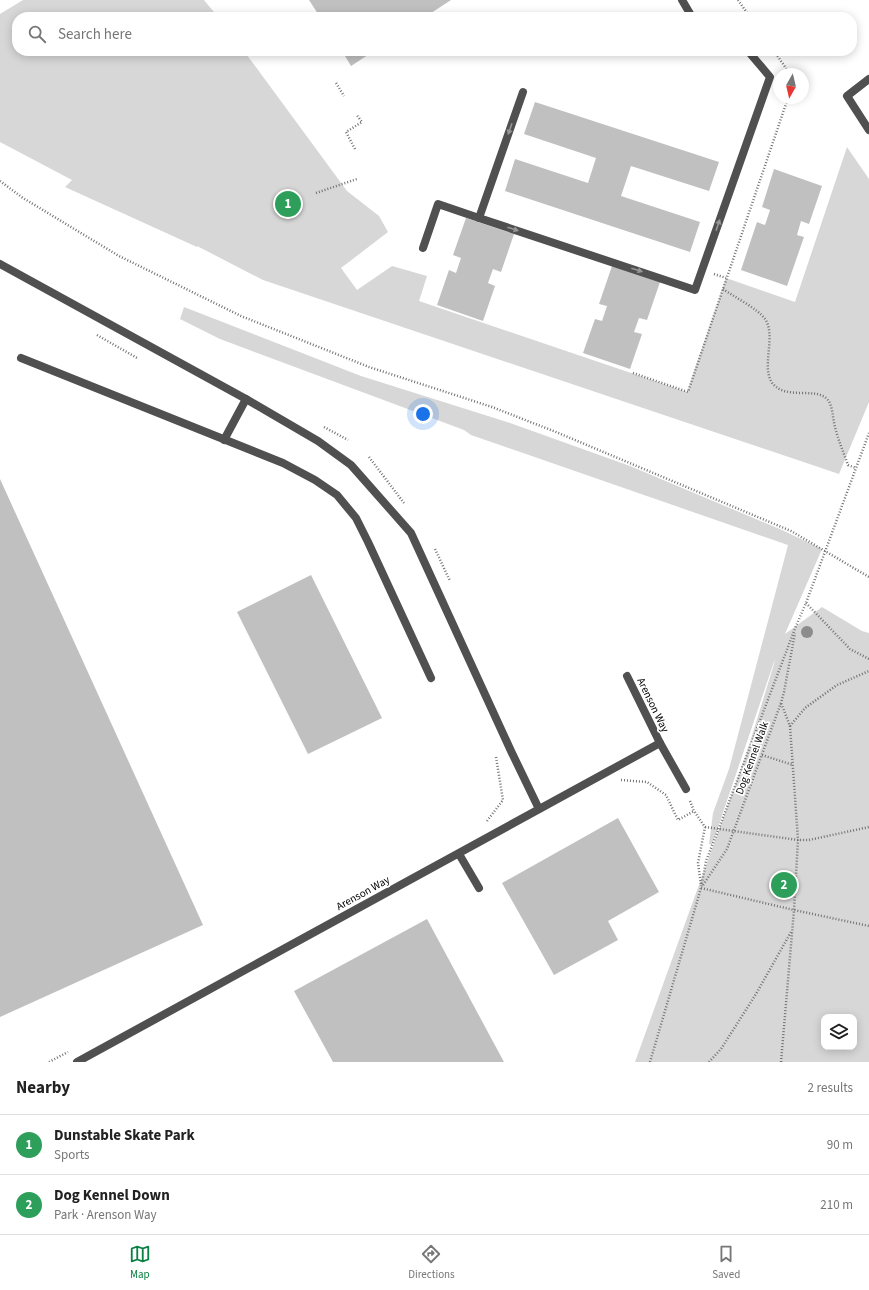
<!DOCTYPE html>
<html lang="en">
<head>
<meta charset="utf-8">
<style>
	body { margin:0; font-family:"Source Sans 3",sans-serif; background:#f2f2f2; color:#222 }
	.controls { position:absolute; right:12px; bottom:12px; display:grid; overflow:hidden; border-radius:8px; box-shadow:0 2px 10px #0003 }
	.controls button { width:36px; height:36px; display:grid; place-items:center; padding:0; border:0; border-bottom:1px solid #e0e0e0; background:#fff; color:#222; font:20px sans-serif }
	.compass { position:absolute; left:773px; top:68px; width:36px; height:36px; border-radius:50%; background:#fff; box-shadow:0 2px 10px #0003; rotate:188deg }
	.you { position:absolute; left:423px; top:414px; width:14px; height:14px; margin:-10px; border:3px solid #fff; border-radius:50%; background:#1a73e8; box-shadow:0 0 0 6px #1a73e833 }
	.badge { display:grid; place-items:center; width:26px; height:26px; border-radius:50%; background:#0b8043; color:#fff; font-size:13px; font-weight:700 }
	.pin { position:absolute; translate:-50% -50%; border:2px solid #fff; box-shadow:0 1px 4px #0006 }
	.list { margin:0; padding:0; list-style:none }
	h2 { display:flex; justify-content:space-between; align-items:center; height:52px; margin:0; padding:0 16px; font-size:17px }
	h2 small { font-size:13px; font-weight:400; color:#767676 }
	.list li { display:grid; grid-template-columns:26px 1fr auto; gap:12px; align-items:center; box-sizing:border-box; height:60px; padding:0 16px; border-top:1px solid #e0e0e0 }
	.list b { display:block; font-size:15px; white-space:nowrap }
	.list p { margin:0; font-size:13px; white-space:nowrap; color:#767676 }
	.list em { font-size:13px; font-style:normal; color:#767676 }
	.icon { flex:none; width:22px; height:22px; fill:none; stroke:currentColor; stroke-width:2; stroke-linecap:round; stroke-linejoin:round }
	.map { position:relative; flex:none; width:869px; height:1062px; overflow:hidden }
	.search { position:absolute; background:#fff; box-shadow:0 2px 10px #0003; left:12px; right:12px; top:12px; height:44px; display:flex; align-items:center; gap:10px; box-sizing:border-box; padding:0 14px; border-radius:16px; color:#767676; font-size:15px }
	.sheet { height:172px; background:#fff }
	nav { display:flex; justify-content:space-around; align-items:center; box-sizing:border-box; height:56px; border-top:1px solid #e0e0e0; background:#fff; font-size:11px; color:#767676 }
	nav a { display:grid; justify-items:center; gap:2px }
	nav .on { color:#0b8043 }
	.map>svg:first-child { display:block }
	.green { fill:#d7d7d7; fill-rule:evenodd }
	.building { fill:#c0c0c0 }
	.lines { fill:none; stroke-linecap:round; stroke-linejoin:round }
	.path { stroke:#727272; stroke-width:2.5; stroke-dasharray:1 2; stroke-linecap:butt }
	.lane { stroke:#505050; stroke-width:8 }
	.street { stroke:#505050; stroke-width:8 }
	.tree { fill:#8c8c8c }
	.oneway { fill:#969696 }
	.labels { text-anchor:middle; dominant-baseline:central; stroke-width:3.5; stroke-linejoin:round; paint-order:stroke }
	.street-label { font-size:11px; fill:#000; stroke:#fff }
</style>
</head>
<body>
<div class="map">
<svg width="869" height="1062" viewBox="0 0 869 1062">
	<rect width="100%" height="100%" fill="#fff"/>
	<g class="green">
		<polygon points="23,0 204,0 218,17 17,17 17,51 244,51 347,191 379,216 388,232 341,268 357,290 392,266 427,276 419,301 687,392 726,278 795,302 847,147 869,179 869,402 839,474 263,280 197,246 197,247 65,187 72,180 0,142 0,14"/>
		<path d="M184,307L361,376L507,422L630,466L782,530L822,549L785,634L822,607L862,631L869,633V1062H635L747,752L774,664L775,659L712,845L709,844L713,813L729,769L788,545L471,435L464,430L220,339L180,319ZM824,1017H854V1047H824Z"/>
	</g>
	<g class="building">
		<polygon points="309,0 451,0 425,17 320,17"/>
		<polygon points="342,51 374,51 351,66"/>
		<polygon points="535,102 719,162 709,191 631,166 621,196 700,222 690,252 505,191 515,159 588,183 596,158 524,134"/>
		<polygon points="774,169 822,186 809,224 801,221 797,235 804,237 787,286 741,270 757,222 765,225 770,210 762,207"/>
		<polygon points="466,218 514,234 501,272 493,269 488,283 495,286 483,321 437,305 449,270 456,273 461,258 453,255"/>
		<polygon points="612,266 660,282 647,320 639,318 634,332 642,334 630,369 583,353 595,319 602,321 607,306 599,304"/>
		<polygon points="0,479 203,925 0,1017"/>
		<polygon points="311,575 382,718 308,754 237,612"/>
		<polygon points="618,818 659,892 608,921 618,940 554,975 502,883"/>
		<polygon points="427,919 504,1062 333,1062 294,991"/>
	</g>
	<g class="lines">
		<g class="path">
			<polyline points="738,0 750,17"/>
			<polyline points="774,51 790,74"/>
			<polyline points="336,83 344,96"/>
			<polyline points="355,149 346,132 362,122 356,114"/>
			<polyline points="0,181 23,198 119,256 241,316 369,367 492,407 556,432 791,531 869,577"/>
			<polyline points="316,193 357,179"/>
			<polyline points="714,274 726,278"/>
			<path d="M723,289C734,297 757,308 765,319C777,336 760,368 773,384C787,400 816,387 827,399C831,403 832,410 833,416C835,433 842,448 848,465L856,468"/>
			<polyline points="97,335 137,358"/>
			<polyline points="633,373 688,392 788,98"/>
			<polyline points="324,427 348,440"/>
			<polyline points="369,457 404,503"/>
			<polyline points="435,549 450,581"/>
			<polyline points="806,603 850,649 869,659"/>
			<polyline points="790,726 805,708 837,685 869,671"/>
			<polyline points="762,755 793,765"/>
			<polyline points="621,780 647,782 666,795 678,820 694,811"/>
			<polyline points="690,801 694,811 705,827 698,863 701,885"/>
			<polyline points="487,821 503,800 496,757"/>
			<polyline points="705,827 798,840 809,840 869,827"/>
			<polyline points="703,885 727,849 781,703 784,692 795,633"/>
			<polyline points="701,888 794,910 869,926"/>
			<polyline points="49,1062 68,1052"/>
			<polyline points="650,1062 701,888 706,861 719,828 796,626 806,603 869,433"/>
			<polyline points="709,1062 721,1049 756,994 791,932"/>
			<polyline points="781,1062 794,910 798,840 790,726 781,703"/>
		</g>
		<g class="lane">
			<polyline points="682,0 692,17"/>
			<polyline points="869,79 847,96 869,130"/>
			<polyline points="523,92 479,218 695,290 770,77 748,51"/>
			<polyline points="423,248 438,204 479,218"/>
			<polyline points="21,358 283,463 315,480 337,495 356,518 368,542 431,678"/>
			<polyline points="224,440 246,399"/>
			<polyline points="459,854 479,888"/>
		</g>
		<g class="street">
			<polyline points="0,264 246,399 318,441 351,465 411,533 511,751 539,809"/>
			<polyline points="627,676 660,743 686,789"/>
			<polyline points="77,1062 660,743"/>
		</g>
	</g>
	<circle class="tree" cx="807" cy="632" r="6"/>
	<defs><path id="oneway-solid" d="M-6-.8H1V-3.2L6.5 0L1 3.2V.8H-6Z"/></defs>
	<g class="oneway">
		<use href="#oneway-solid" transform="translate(510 129) rotate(109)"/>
		<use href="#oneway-solid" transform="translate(718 225) rotate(-71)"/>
		<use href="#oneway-solid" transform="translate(513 229) rotate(18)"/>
		<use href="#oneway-solid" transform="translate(637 270) rotate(18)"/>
	</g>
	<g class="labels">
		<g class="street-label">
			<text transform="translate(653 705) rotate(64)">Arenson Way</text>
			<text transform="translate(752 758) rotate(-70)">Dog Kennel Walk</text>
			<text transform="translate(363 893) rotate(-29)">Arenson Way</text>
		</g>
	</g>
</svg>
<div class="controls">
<button><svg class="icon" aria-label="layers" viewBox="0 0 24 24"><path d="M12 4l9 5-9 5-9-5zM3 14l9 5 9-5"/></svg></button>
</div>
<svg class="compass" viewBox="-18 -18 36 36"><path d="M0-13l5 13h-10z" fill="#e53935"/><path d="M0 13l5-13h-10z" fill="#767676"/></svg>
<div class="you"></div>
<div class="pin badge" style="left:288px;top:204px;background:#2e9e5b">1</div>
<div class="pin badge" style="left:784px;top:885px;background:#2e9e5b">2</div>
<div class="search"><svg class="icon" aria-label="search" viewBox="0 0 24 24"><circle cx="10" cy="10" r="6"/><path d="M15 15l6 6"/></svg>Search here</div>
</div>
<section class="sheet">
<h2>Nearby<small>2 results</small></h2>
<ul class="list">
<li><span class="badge" style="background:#2e9e5b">1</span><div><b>Dunstable Skate Park</b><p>Sports</p></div><em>90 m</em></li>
<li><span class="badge" style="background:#2e9e5b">2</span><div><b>Dog Kennel Down</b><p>Park · Arenson Way</p></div><em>210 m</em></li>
</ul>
</section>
<nav>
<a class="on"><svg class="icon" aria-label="map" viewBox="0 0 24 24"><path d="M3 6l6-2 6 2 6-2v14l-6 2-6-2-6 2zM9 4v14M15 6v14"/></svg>Map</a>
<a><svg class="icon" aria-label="directions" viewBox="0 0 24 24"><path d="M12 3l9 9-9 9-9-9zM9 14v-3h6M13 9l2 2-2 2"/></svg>Directions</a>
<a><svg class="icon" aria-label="saved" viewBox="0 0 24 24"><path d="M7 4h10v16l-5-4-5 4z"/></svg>Saved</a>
</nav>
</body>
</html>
